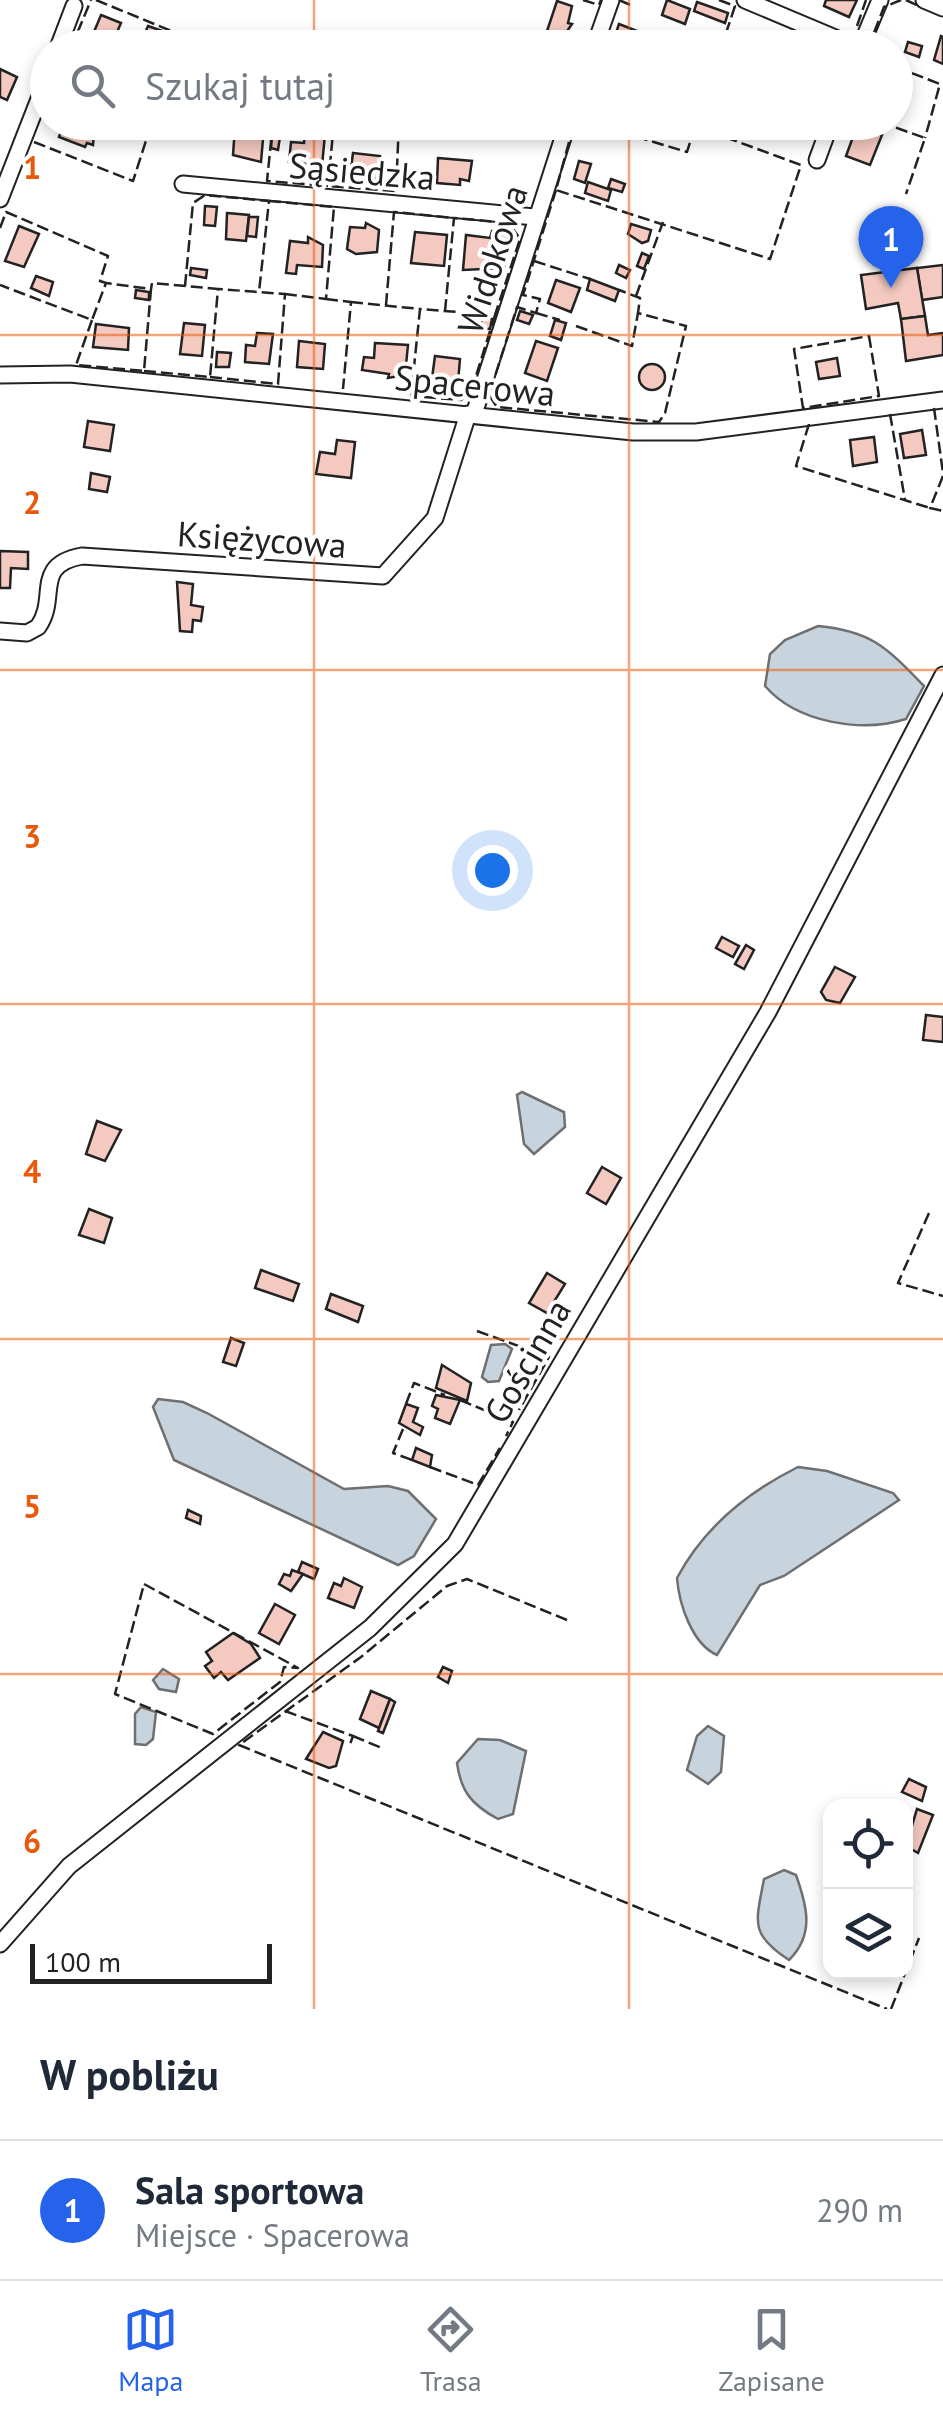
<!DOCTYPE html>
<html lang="pl">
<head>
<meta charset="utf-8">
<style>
	body { margin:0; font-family:"PT Sans",sans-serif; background:#f6f6f7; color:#1f2937 }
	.controls { position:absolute; right:30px; bottom:30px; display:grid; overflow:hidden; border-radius:20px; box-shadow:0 5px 15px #0003 }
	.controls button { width:90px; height:90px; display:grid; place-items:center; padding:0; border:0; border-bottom:2px solid #e0e1e3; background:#fff; color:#1f2937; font:50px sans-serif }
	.scale { position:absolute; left:30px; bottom:25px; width:242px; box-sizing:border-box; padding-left:10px; border:5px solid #222; border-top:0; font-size:28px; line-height:35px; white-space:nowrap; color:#222; -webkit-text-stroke:8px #fff; paint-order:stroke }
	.you { position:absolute; left:492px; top:870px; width:35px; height:35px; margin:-25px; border:8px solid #fff; border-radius:50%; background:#1a73e8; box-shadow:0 0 0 15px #1a73e833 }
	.badge { display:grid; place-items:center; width:65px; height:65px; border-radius:50%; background:#2563eb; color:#fff; font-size:32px; font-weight:700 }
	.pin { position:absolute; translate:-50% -82px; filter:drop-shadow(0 2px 5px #0008) }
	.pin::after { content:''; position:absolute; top:52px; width:35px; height:30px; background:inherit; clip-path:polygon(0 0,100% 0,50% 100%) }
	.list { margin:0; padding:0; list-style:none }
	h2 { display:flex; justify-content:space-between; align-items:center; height:130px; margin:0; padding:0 40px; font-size:42px }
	h2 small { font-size:32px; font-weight:400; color:#747a83 }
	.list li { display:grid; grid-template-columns:65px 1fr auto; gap:30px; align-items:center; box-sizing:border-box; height:140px; padding:0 40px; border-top:2px solid #e0e1e3 }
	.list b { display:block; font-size:38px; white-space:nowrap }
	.list p { margin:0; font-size:32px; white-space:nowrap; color:#747a83 }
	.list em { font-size:32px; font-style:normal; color:#747a83 }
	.icon { flex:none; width:55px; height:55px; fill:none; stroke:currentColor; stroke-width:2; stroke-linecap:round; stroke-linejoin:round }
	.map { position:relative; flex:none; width:943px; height:2009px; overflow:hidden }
	.search { position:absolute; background:#fff; box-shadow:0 5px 15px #0003; left:30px; right:30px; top:30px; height:110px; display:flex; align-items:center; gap:25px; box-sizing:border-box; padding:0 35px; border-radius:55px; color:#747a83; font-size:38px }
	.sheet { height:270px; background:#fff }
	nav { display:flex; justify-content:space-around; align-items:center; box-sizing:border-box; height:140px; border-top:2px solid #e0e1e3; background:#fff; font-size:28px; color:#747a83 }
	nav a { display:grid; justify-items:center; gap:5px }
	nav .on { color:#2563eb }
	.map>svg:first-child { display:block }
	.water { fill:#c7d3dd; stroke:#6f6f6f; stroke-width:2.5 }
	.building { fill:#f3c9c0; stroke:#222; stroke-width:2.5 }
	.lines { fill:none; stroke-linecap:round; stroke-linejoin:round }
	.minor-casing { stroke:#222; stroke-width:19 }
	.minor { stroke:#fff; stroke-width:15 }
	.fence { stroke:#222; stroke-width:2.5; stroke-dasharray:12 5; stroke-linecap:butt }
	.grid { fill:none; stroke:#e8590c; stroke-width:2.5; stroke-opacity:0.55 }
	.labels { text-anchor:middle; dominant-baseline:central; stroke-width:8; stroke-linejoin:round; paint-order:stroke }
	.street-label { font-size:35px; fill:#222; stroke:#fff }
	.grid-label { font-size:32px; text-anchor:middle; font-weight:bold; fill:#e8590c; stroke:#fff; stroke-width:8; stroke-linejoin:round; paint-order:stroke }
</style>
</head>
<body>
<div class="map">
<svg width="943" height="2009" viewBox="0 0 943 2009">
	<rect width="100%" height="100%" fill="#fff"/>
	<g class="water">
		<path d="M818,626C872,631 887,648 924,686L906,719C862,733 797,723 765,686L770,654L785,640Z"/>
		<polygon points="522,1092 564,1112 565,1127 534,1154 524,1144 517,1095"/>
		<polygon points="505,1344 512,1349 499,1381 488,1382 482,1377 491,1345"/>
		<polygon points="158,1399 183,1402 207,1413 344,1489 388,1486 408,1491 436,1519 414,1556 398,1565 174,1460 153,1407"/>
		<path d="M798,1467L827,1471L893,1493L899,1500L784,1576L760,1585L717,1655C692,1644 679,1604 677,1578C704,1527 748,1492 798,1467Z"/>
		<polygon points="163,1669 179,1679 176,1692 159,1689 153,1680"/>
		<polygon points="141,1707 156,1712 153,1739 146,1745 135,1744 135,1714"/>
		<polygon points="708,1726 724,1736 721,1772 708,1784 687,1770 697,1736"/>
		<path d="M478,1739L500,1740L526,1751L513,1814L498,1819C472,1805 461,1792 457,1763Z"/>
		<path d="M784,1870L796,1875C807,1906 815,1934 789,1960C749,1934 756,1922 764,1879Z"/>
	</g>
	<g class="building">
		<polygon points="667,0 690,9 685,24 662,15"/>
		<polygon points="826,0 857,0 849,17 824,6"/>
		<polygon points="557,1 572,6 568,23 572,24 563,37 547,31"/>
		<polygon points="697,2 728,13 725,23 694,11"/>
		<polygon points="101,15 121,23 111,46 91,39"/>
		<polygon points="619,24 660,40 657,48 611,48"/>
		<polygon points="148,26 171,34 167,45 144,35"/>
		<polygon points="941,36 943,37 943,64 934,60"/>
		<polygon points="704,38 716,42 714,48 701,48"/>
		<polygon points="908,42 922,46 919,57 905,52"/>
		<polygon points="0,69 17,77 7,100 0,97"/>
		<polygon points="896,77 905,79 896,110"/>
		<polygon points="64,122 95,122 93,145 87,143 85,147 59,137"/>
		<polygon points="635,122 675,122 671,135"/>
		<polygon points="857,126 882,135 870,165 846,156"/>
		<polygon points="235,127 256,130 255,138 263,139 261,162 233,155"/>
		<polygon points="305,132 325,134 322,166 289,162 291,142 304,143"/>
		<polygon points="272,135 280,137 278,150 271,148"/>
		<polygon points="353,153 380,156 378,179 350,176"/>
		<polygon points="438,158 472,161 469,181 460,179 460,185 437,183"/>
		<polygon points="579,161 591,164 585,183 574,179"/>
		<polygon points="611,179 625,184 622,192 608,188"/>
		<polygon points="588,182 611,190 608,201 585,193"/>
		<polygon points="205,206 217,207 215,226 204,225"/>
		<polygon points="227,213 249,215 246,241 226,239"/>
		<polygon points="249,217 258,217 256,237 247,236"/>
		<polygon points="366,223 379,230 377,252 356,254 347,249 350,227 365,228"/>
		<polygon points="631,224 651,230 648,241 642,243 628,234"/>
		<polygon points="19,226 39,234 24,267 5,261"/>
		<polygon points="492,231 508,232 504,268 463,270 466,235 490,238"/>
		<polygon points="415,232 447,235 444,266 411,263"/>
		<polygon points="308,237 323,245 322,267 297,265 296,274 286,273 290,241 308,243"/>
		<polygon points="642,253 649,256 644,269 637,266"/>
		<polygon points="619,265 630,270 626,278 616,273"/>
		<polygon points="943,265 943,297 922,300 917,268"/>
		<polygon points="191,268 207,270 206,278 190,275"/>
		<polygon points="917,268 925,316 901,319 898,303 866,309 861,275"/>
		<polygon points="36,276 53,282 49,296 31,288"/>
		<polygon points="590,279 619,290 615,301 587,290"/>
		<polygon points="556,280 580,288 571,312 548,303"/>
		<polygon points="136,290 149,292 149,300 135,298"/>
		<polygon points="520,311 533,315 529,324 517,320"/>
		<polygon points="925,316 928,335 943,333 943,355 906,361 901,319"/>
		<polygon points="482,317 492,319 490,329 480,328"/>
		<polygon points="555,320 566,323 561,340 550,336"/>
		<polygon points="184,323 205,325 202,356 180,354"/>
		<polygon points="96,324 129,328 128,350 93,347"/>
		<polygon points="257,333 273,334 269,364 245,362 246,345 255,346"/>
		<polygon points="299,341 325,344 323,369 297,367"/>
		<polygon points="536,341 558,348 547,381 525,373"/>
		<polygon points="375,343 408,345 405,375 388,378 389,374 362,370 364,357 374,358"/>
		<polygon points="217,352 231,353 229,367 216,367"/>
		<polygon points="435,356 460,359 458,382 432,378"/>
		<polygon points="837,358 840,376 819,379 816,362"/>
		<circle cx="652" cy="377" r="13"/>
		<polygon points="88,421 114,425 110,451 84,447"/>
		<polygon points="922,430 926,455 904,458 900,434"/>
		<polygon points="874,437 877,462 853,466 850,440"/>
		<polygon points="337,440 355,442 351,478 316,474 320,452 335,454"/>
		<polygon points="91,473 110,477 107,492 89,489"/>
		<polygon points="0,551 28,552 28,569 11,568 10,588 0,588"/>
		<polygon points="177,582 193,584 191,605 203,607 201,621 193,620 192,632 180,631"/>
		<polygon points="722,937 739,946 733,957 716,948"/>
		<polygon points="746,945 754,950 744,969 735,964"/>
		<polygon points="835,967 855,977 840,1003 826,1000 821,992"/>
		<polygon points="926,1015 943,1017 943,1042 923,1040"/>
		<polygon points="97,1121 121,1130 105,1161 86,1154"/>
		<polygon points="602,1167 621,1178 606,1204 587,1193"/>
		<polygon points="89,1209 112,1218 104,1243 79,1235"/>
		<polygon points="261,1270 299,1284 293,1301 255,1288"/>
		<polygon points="547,1273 565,1284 547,1313 529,1303"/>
		<polygon points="331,1294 363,1306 358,1322 326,1309"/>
		<polygon points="231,1338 244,1343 236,1366 223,1362"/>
		<polygon points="442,1365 471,1383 467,1401 436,1388"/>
		<polygon points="436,1395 460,1400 450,1424 435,1418 438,1409 432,1406"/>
		<polygon points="406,1404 418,1408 413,1422 423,1427 420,1435 399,1423"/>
		<polygon points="416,1448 432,1455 430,1467 412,1460"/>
		<polygon points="188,1510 201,1516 200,1524 186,1518"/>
		<polygon points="302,1562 318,1569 314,1579 298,1572"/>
		<polygon points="292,1570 303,1574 291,1591 279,1584 284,1574 290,1576"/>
		<polygon points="344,1578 362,1587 354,1608 328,1598 334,1583 341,1586"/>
		<polygon points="275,1604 295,1615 279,1644 259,1633"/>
		<polygon points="233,1633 251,1644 260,1658 228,1680 221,1672 214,1678 205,1666 212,1661 206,1652"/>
		<polygon points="443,1667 452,1671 448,1683 438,1677"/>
		<polygon points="371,1691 390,1699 379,1728 360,1719"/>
		<polygon points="390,1699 395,1702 383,1733 378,1731"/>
		<polygon points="323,1732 343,1741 336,1766 329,1768 306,1759"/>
		<polygon points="909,1779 926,1787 922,1801 902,1792"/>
		<polygon points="917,1809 933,1815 918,1853 906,1846"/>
	</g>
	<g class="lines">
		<g class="minor-casing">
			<g id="minor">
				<polyline points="745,0 859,48"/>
				<polyline points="924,0 943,8"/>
				<polyline points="58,48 74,6"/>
				<polyline points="594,48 611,0"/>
				<polyline points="860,48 880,0"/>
				<polyline points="817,160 831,122"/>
				<polyline points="183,184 535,217"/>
				<polyline points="0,199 48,76"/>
				<polyline points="0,375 70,374 633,432 696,432 943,400"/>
				<polyline points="474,414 568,122"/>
				<path d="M0,631L27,633L38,627C59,598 32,565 82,556L383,576L435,518L468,414"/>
				<polyline points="0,1944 69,1866 370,1628 455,1544 768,1012 943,675"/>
			</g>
		</g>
		<use href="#minor" class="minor"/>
		<g class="fence">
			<polyline points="96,0 181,35 177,48"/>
			<polyline points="583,0 599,5 601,0"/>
			<polyline points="619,0 633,6"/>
			<polyline points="719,0 735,6 721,48"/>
			<polyline points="906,0 921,7"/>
			<polyline points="857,26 866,0"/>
			<polyline points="71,48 91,0"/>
			<polyline points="494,48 497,37 532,48"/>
			<polyline points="868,48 884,7 901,0"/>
			<polyline points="896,67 940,84 925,138"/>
			<polyline points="273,122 267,181 328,186"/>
			<polyline points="334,122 328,186 396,191 399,122"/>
			<polyline points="587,122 687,152 696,123"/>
			<polyline points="880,122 925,138 906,194"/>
			<polyline points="34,142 133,181 152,122"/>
			<polyline points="569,142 556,190 770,259 801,165 695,126"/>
			<polyline points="556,190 523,295 540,299 536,313 517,307 489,395 497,407 659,422 665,413 686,326 638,313 640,298 619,290"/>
			<polyline points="269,201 334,207 326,299 285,294"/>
			<polyline points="0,228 6,212 108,256 100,281 106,283 92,320 0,285"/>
			<polyline points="534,261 590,279"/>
			<polyline points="185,286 193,203 205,195 269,201 259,292"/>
			<polyline points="636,296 663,222"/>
			<polyline points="326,299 351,302 343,389"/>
			<polyline points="351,302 420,309 411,396 461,400 471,392 495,315 420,309"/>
			<polyline points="386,305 394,212 454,218"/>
			<polyline points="445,311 454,218 509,223 520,239 495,315"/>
			<polyline points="536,313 560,320"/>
			<polyline points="92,320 76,365 144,371 151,289 106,283"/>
			<polyline points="576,326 632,346 638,313"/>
			<polygon points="869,336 879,396 803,408 794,349"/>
			<polyline points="144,371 210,377 218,289 152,283 151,289"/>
			<polyline points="210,377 278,384 285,294 218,289"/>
			<polyline points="934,408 943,473"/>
			<polyline points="890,414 905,500"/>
			<polyline points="809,424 796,466 930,508"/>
			<polyline points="943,476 930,508 943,511"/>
			<polyline points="929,1213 898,1283 943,1296"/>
			<polyline points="477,1331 549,1357 519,1410"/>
			<polyline points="460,1400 513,1422 506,1436"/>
			<polyline points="406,1404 414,1383 445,1395"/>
			<polyline points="403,1429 393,1453 412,1460"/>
			<polyline points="430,1467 478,1485 500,1448"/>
			<polygon points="144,1584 298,1668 284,1667 280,1682 213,1734 115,1694"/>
			<polyline points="567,1620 467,1579 447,1586 361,1657 239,1745 887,2009"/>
			<polyline points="285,1711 353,1736 349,1747"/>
			<polyline points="353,1736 384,1749"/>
			<polyline points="891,2009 919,1938"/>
		</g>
	</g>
	<path class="grid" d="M314,0V48M629,0V48M314,122V2009M629,122V2009M0,335H943M0,670H943M0,1004H943M0,1339H943M0,1674H943"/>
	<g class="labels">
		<g class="street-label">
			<text transform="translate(362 171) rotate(5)">Sąsiedzka</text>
			<text transform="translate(492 259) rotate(-72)">Widokowa</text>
			<text transform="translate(475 385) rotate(6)">Spacerowa</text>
			<text transform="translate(262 539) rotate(4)">Księżycowa</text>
			<text transform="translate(527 1361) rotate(-60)">Gościnna</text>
		</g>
	</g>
	<g class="grid-label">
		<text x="32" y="179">1</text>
		<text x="32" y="514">2</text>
		<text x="32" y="848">3</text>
		<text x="32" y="1183">4</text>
		<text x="32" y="1518">5</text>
		<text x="32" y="1853">6</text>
	</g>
</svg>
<div class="controls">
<button><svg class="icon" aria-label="locate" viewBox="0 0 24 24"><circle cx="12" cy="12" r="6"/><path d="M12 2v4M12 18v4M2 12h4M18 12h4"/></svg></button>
<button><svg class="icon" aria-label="layers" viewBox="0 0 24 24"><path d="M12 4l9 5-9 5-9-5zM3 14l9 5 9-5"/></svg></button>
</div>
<div class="scale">100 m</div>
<div class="you"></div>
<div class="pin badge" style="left:891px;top:288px">1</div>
<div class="search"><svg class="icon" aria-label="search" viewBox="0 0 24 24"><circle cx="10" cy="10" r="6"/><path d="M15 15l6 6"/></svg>Szukaj tutaj</div>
</div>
<section class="sheet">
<h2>W pobliżu<small></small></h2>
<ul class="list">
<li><span class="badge">1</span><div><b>Sala sportowa</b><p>Miejsce · Spacerowa</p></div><em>290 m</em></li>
</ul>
</section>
<nav>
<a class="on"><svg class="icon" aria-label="map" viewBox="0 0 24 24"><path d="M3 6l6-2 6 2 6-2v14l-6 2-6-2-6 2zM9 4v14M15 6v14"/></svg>Mapa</a>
<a><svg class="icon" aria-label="directions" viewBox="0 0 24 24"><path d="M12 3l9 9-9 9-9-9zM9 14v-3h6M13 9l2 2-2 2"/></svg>Trasa</a>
<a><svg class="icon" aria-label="saved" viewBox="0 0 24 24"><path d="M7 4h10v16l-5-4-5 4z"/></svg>Zapisane</a>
</nav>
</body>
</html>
